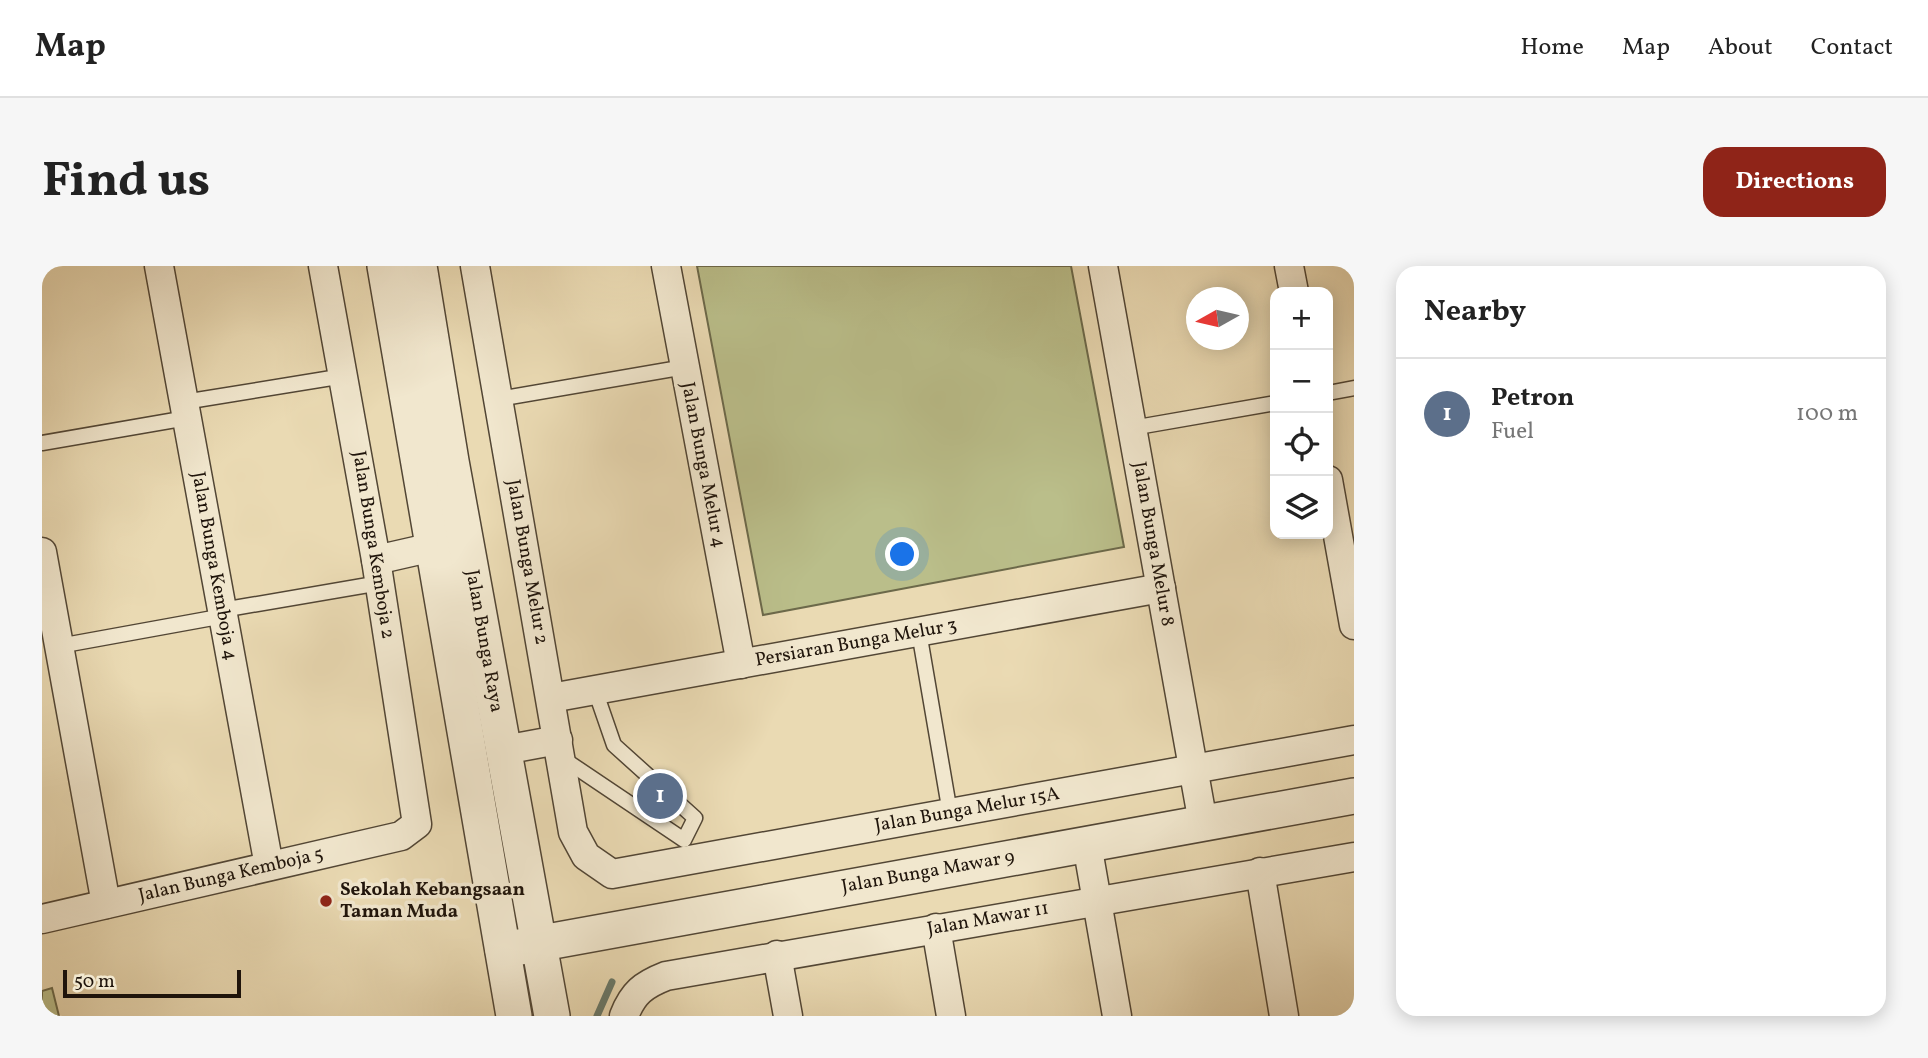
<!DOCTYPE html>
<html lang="en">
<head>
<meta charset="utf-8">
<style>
	body { margin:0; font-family:Vollkorn,serif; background:#f6f6f6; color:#222 }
	.controls { position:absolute; right:21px; top:21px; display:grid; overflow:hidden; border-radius:14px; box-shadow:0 4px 18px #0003 }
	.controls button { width:63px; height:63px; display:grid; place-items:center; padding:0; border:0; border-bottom:2px solid #e0e0e0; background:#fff; color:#222; font:35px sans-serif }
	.compass { position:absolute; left:1144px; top:21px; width:63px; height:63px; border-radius:50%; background:#fff; box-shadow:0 4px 18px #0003; rotate:262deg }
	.scale { position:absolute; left:21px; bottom:18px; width:178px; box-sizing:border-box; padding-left:7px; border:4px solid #1f140b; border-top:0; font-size:19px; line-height:24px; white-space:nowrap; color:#1f140b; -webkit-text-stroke:5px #f1e7ce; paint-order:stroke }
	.you { position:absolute; left:861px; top:289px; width:24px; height:24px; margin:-18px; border:5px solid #fff; border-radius:50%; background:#1a73e8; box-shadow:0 0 0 10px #1a73e833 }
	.badge { display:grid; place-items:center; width:46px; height:46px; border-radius:50%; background:#8f2418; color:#fff; font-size:23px; font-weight:700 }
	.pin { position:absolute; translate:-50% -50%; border:4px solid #fff; box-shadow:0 2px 7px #0006 }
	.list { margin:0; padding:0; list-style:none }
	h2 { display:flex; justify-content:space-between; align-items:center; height:91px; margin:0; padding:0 28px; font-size:30px }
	h2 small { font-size:23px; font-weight:400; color:#767676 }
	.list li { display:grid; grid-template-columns:46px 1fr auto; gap:21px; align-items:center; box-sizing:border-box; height:112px; padding:0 28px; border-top:2px solid #e0e0e0 }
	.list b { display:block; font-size:26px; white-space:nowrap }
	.list p { margin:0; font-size:23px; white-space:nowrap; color:#767676 }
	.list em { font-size:23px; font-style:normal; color:#767676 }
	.icon { flex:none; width:38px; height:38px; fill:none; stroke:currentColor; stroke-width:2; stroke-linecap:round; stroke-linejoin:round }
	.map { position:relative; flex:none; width:1312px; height:750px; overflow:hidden; border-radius:21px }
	header { display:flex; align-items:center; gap:42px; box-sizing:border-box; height:98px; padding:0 35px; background:#fff; border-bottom:2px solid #e0e0e0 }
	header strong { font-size:33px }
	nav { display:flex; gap:38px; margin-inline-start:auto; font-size:24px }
	.intro { display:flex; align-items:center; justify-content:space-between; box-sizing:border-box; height:168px; padding:0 42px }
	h1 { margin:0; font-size:49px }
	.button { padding:18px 32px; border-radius:21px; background:#8f2418; color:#fff; font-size:24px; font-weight:700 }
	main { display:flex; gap:42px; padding:0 42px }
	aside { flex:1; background:#fff; border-radius:21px; box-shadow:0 4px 18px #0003 }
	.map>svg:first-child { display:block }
	.green { fill:#babe8a; stroke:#6c694a; stroke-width:2 }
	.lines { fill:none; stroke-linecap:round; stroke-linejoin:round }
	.stream { stroke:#687869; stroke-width:7 }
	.service-casing { stroke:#524635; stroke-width:17 }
	.minor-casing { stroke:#524635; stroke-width:31 }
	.tertiary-casing { stroke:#524635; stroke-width:38 }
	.service { stroke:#f1e7ce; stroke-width:14 }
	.minor { stroke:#f1e7ce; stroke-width:28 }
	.tertiary { stroke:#f1e7ce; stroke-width:35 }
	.poi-dot { fill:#8f2418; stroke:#f1e7ce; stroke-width:2.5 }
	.labels { text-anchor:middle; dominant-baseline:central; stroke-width:7; stroke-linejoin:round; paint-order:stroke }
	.street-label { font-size:19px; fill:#1f140b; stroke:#f1e7ce }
	.poi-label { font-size:19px; font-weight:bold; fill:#1f140b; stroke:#f1e7ce; text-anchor:start }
</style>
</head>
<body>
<header>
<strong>Map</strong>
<nav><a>Home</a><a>Map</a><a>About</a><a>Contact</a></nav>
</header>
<div class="intro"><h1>Find us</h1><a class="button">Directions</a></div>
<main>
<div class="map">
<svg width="1312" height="750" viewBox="0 0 1312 750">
	<rect width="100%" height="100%" fill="#eadab3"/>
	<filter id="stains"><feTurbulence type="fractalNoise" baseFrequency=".00286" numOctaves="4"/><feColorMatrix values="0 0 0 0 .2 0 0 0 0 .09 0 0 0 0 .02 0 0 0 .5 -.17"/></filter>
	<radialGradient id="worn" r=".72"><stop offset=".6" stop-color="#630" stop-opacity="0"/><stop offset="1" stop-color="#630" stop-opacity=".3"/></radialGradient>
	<g class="green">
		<polygon points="655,0 1029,0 1082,281 721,349"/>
		<polygon points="10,722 17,750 0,750 0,725"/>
	</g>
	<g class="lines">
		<polyline class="stream" points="555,750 570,716"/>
		<g class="service-casing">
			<g id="service">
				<polyline points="1286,127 1312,122"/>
				<polyline points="456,133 643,101"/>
				<polyline points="142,136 302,110"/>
				<polyline points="1090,162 1233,137"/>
				<polyline points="0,177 145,152"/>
				<polyline points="180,344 338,317"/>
				<polyline points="877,366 908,547"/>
				<polyline points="17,380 182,350"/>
				<polyline points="520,492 642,574 653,552 572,479 553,424"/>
			</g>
		</g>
		<g class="minor-casing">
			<g id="minor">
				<polyline points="117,0 227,600"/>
				<polyline points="433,0 531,566 544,590 570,608 1312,474"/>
				<polyline points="624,0 699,398"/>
				<polyline points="1061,0 1161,557"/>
				<polyline points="1247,0 1252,26"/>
				<polyline points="1286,214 1312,359"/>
				<polyline points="0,286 64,638"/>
				<polyline points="334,294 391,281"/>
				<polyline points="509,432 1119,322"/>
				<polyline points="462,484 516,474"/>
				<polyline points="1045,578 1075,750"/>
				<polyline points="1218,606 1242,750"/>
				<polyline points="0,653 359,570 375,558 334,294 281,0"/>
				<polyline points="894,662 909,750"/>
				<polyline points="735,689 746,750"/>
				<path d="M582,750C591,727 601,719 624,710L1312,591"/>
			</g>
		</g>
		<g class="tertiary-casing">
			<g id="tertiary">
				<polyline points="343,0 472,750"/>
				<polyline points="377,0 409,195 510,750"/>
				<polyline points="461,684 1312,530"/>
			</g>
		</g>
		<use href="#service" class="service"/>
		<use href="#minor" class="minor"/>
		<use href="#tertiary" class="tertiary"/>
	</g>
	<circle class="poi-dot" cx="284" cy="635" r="7"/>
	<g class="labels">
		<g class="street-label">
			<text transform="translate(661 199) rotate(79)">Jalan Bunga Melur 4</text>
			<text transform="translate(1111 278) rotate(80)">Jalan Bunga Melur 8</text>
			<text transform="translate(331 279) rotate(81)">Jalan Bunga Kemboja 2</text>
			<text transform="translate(485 296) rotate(80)">Jalan Bunga Melur 2</text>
			<text transform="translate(172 300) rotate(80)">Jalan Bunga Kemboja 4</text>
			<text transform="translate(442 375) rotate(80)">Jalan Bunga Raya</text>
			<text transform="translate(814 377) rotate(-10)">Persiaran Bunga Melur 3</text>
			<text transform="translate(925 544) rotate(-10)">Jalan Bunga Melur 15A</text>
			<text transform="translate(886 606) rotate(-10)">Jalan Bunga Mawar 9</text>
			<text transform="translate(189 609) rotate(-13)">Jalan Bunga Kemboja 5</text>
			<text transform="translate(946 653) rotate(-10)">Jalan Mawar 11</text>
		</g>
		<g class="poi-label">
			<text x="298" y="624">Sekolah Kebangsaan<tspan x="298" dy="22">Taman Muda</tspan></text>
		</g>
	</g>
	<rect width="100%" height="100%" filter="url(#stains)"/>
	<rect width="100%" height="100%" fill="url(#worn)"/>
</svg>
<div class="controls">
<button>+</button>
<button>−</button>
<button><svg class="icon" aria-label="locate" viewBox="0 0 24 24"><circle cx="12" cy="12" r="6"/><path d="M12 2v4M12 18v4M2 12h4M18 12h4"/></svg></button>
<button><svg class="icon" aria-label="layers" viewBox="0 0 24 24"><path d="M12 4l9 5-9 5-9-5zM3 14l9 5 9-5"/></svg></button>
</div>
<svg class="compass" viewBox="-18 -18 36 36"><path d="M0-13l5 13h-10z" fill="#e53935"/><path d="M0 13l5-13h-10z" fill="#767676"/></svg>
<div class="scale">50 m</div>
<div class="you"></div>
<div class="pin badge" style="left:618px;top:530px;background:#5c6f8a">1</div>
</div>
<aside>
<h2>Nearby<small></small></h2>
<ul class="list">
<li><span class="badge" style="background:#5c6f8a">1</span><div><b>Petron</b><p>Fuel</p></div><em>100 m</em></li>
</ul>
</aside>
</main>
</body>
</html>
